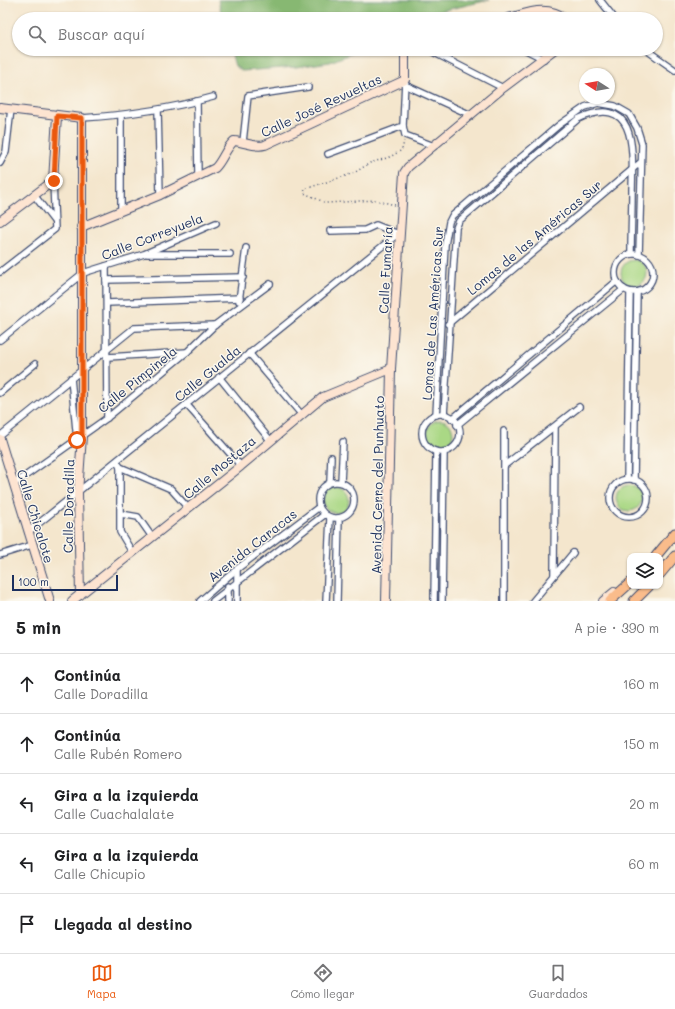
<!DOCTYPE html>
<html lang="es">
<head>
<meta charset="utf-8">
<style>
	body { margin:0; font-family:Mali,sans-serif; background:#f2f2f2; color:#202124 }
	.controls { position:absolute; right:12px; bottom:12px; display:grid; overflow:hidden; border-radius:8px; box-shadow:0 1px 3px #0004 }
	.controls button { width:36px; height:36px; display:grid; place-items:center; padding:0; border:0; border-bottom:1px solid #e0e0e0; background:#fff; color:#202124; font:20px sans-serif }
	.compass { position:absolute; left:579px; top:68px; width:36px; height:36px; border-radius:50%; background:#fff; box-shadow:0 1px 3px #0004; rotate:281deg }
	.scale { position:absolute; left:12px; bottom:10px; width:106px; box-sizing:border-box; padding-left:4px; border:2px solid #1b2f5e; border-top:0; font-size:11px; line-height:14px; white-space:nowrap; color:#1b2f5e; -webkit-text-stroke:3px #fbf7ec; paint-order:stroke }
	.stop { position:absolute; width:12px; height:12px; margin:-9px; border:3px solid #ea580c; border-radius:50%; background:#fff }
	.stop.end { background:#ea580c; border-color:#fff; box-shadow:0 1px 4px #0008 }
	.list { margin:0; padding:0; list-style:none }
	h2 { display:flex; justify-content:space-between; align-items:center; height:52px; margin:0; padding:0 16px; font-size:17px }
	h2 small { font-size:13px; font-weight:400; color:#757577 }
	.list li { display:grid; grid-template-columns:26px 1fr auto; gap:12px; align-items:center; box-sizing:border-box; height:60px; padding:0 16px; border-top:1px solid #e0e0e0 }
	.list b { display:block; font-size:15px; white-space:nowrap }
	.list p { margin:0; font-size:13px; white-space:nowrap; color:#757577 }
	.list em { font-size:13px; font-style:normal; color:#757577 }
	.icon { flex:none; width:22px; height:22px; fill:none; stroke:currentColor; stroke-width:2; stroke-linecap:round; stroke-linejoin:round }
	.map { position:relative; flex:none; width:675px; height:601px; overflow:hidden }
	.search { position:absolute; background:#fff; box-shadow:0 1px 3px #0004; left:12px; right:12px; top:12px; height:44px; display:flex; align-items:center; gap:10px; box-sizing:border-box; padding:0 14px; border-radius:22px; color:#757577; font-size:15px }
	.sheet { height:352px; background:#fff }
	nav { display:flex; justify-content:space-around; align-items:center; box-sizing:border-box; height:56px; border-top:1px solid #e0e0e0; background:#fff; font-size:11px; color:#757577 }
	nav a { display:grid; justify-items:center; gap:2px }
	nav .on { color:#ea580c }
	.map>svg:first-child { display:block }
	.green { fill:#aad885; stroke:#628472 }
	.forest { fill:#87b872; stroke:#517468 }
	.lines { fill:none; stroke-linecap:round; stroke-linejoin:round }
	.street-casing { stroke:#3c4a6f; stroke-width:8 }
	.secondary-casing { stroke:#3c4a6f; stroke-width:10 }
	.primary-casing { stroke:#3c4a6f; stroke-width:11 }
	.path { stroke:#3c4a6f; stroke-width:1.5; stroke-dasharray:1 3; stroke-linecap:butt }
	.street { stroke:#fff; stroke-width:5.5 }
	.secondary { stroke:#fde4d1; stroke-width:8 }
	.primary { stroke:#fabc8b; stroke-width:9 }
	.route { stroke:#ea580c; stroke-width:5 }
	.labels { text-anchor:middle; dominant-baseline:central; stroke-width:3; stroke-linejoin:round; paint-order:stroke }
	.street-label { font-size:13px; fill:#1b2f5e; stroke:#fbf7ec }
</style>
</head>
<body>
<div class="map">
<svg width="675" height="601" viewBox="0 0 675 601">
	<rect width="100%" height="100%" fill="#fbf7ec"/>
	<filter id="ink" filterUnits="userSpaceOnUse"><feTurbulence type="fractalNoise" baseFrequency=".025" numOctaves="2"/><feDisplacementMap in="SourceGraphic" scale="8" xChannelSelector="R" yChannelSelector="G"/><feConvolveMatrix kernelMatrix="1 2 1 2 8 2 1 2 1" color-interpolation-filters="sRGB"/></filter>
	<filter id="wash" filterUnits="userSpaceOnUse"><feTurbulence type="fractalNoise" baseFrequency=".012" numOctaves="4" result="noise"/><feDisplacementMap in="SourceGraphic" scale="16" xChannelSelector="R" yChannelSelector="G"/><feGaussianBlur stdDeviation="0.9" result="paint"/><feColorMatrix in="noise" values="0 0 0 0 0 0 0 0 0 0 0 0 0 0 0 0 0 1.4 0 .05"/><feComposite in="paint" operator="in"/></filter>
	<g filter="url(#wash)">
		<rect width="100%" height="100%" fill="#f4e6cd"/>
		<g class="green">
			<circle cx="634" cy="273" r="13"/>
			<circle cx="440" cy="433" r="13"/>
			<circle cx="629" cy="498" r="13"/>
			<circle cx="336" cy="500" r="13"/>
		</g>
		<g class="forest">
			<polygon points="218,0 489,0 406,19 223,19"/>
			<polygon points="230,49 362,49 330,62 296,67 242,71 235,66"/>
		</g>
	</g>
	<g filter="url(#ink)">
		<g class="lines">
			<g class="street-casing">
				<g id="street">
					<polyline points="600,0 615,19"/>
					<polyline points="427,49 503,88"/>
					<polyline points="524,49 544,59"/>
					<polyline points="645,49 675,70"/>
					<polyline points="405,80 403,126 405,135 434,146"/>
					<polyline points="405,85 471,115"/>
					<polyline points="197,101 198,177"/>
					<polyline points="158,110 160,195"/>
					<polyline points="121,116 121,211"/>
					<path d="M82,118C127,115 170,109 213,97"/>
					<polyline points="243,142 248,96 308,87"/>
					<polyline points="328,154 403,126"/>
					<polyline points="0,163 6,152 11,109"/>
					<polyline points="34,195 54,221"/>
					<polyline points="330,231 365,230 376,225 396,233"/>
					<polyline points="147,254 230,254"/>
					<circle cx="634" cy="273" r="19"/>
					<polyline points="106,266 107,418"/>
					<polyline points="0,272 55,229 53,181"/>
					<polyline points="106,280 243,277"/>
					<polyline points="239,301 246,248"/>
					<polyline points="107,303 240,298"/>
					<polyline points="448,324 641,162"/>
					<polyline points="0,340 83,273 144,254 216,223"/>
					<polyline points="249,353 301,414"/>
					<polyline points="108,357 187,352"/>
					<polyline points="219,377 270,440"/>
					<polyline points="71,378 77,440"/>
					<polyline points="0,393 35,364"/>
					<polyline points="186,404 241,466"/>
					<circle cx="441" cy="433" r="19"/>
					<polyline points="436,415 445,245 449,222 452,216 559,125 585,107 598,103 615,106 629,114 637,128 642,144 639,255"/>
					<path d="M444,415L456,228L459,221L578,119C637,92 633,150 632,190C632,211 631,233 631,254"/>
					<polyline points="452,419 617,281"/>
					<polyline points="457,425 624,289"/>
					<polyline points="0,436 134,328 215,325"/>
					<polyline points="117,462 120,467 120,532 132,552"/>
					<polyline points="505,465 579,407"/>
					<polyline points="120,467 171,489 188,508"/>
					<polyline points="627,479 630,292"/>
					<circle cx="629" cy="498" r="19"/>
					<polyline points="634,480 637,292"/>
					<circle cx="336" cy="500" r="18"/>
					<polyline points="330,482 331,457"/>
					<polyline points="341,482 343,442"/>
					<polyline points="14,484 107,418 187,352 215,325 270,284"/>
					<polyline points="121,514 138,517 152,537"/>
					<polyline points="28,532 400,232"/>
					<polyline points="0,555 32,545"/>
					<polyline points="554,575 555,427"/>
					<polyline points="200,601 237,569 319,507"/>
					<polyline points="213,601 324,515"/>
					<polyline points="228,601 228,586"/>
					<polyline points="237,601 237,569"/>
					<polyline points="326,601 330,518"/>
					<polyline points="337,601 339,518"/>
					<polyline points="434,601 436,452"/>
					<polyline points="442,601 444,452"/>
					<polyline points="504,601 504,431"/>
					<polyline points="533,601 573,553"/>
				</g>
			</g>
			<g class="secondary-casing">
				<g id="secondary">
					<path d="M505,19C529,13 545,4 567,19"/>
					<polyline points="0,108 82,118 82,436 78,493 80,595"/>
					<polyline points="0,221 53,181 57,116"/>
					<path d="M81,227L160,195L215,168C223,160 225,149 234,141C245,142 254,148 265,145L405,80V49"/>
					<polyline points="0,439 50,601"/>
					<polyline points="72,601 241,466 323,397 391,369"/>
					<polyline points="386,601 391,369 404,173 408,167 503,88 555,49"/>
					<polyline points="603,601 614,592"/>
				</g>
			</g>
			<g class="primary-casing">
				<g id="primary">
					<polyline points="656,556 675,533"/>
					<polyline points="660,574 675,556"/>
					<polyline points="610,601 630,583"/>
					<polyline points="634,601 649,586"/>
				</g>
			</g>
			<polyline class="path" points="395,205 375,200 326,203 304,193 305,189 354,173 370,163 390,157 402,150 404,141"/>
			<use href="#street" class="street"/>
			<use href="#secondary" class="secondary"/>
			<use href="#primary" class="primary"/>
		</g>
	</g>
	<g class="lines" filter="url(#ink)">
		<polyline class="route" points="54,181 57,116 82,118 82,436 77,440"/>
	</g>
	<g class="labels">
		<g class="street-label">
			<text transform="translate(321 105) rotate(-25)">Calle José Revueltas</text>
			<text transform="translate(152 236) rotate(-21)">Calle Correyuela</text>
			<text transform="translate(534 237) rotate(-40)">Lomas de las Américas Sur</text>
			<text transform="translate(385 270) rotate(-87)">Calle Fumaría</text>
			<text transform="translate(432 313) rotate(-86)">Lomas de Las Américas Sur</text>
			<text transform="translate(207 373) rotate(-39)">Calle Gualda</text>
			<text transform="translate(137 379) rotate(-39)">Calle Pimpinela</text>
			<text transform="translate(219 467) rotate(-40)">Calle Mostaza</text>
			<text transform="translate(377 485) rotate(-89)">Avenida Cerro del Punhuato</text>
			<text transform="translate(68 506) rotate(-89)">Calle Doradilla</text>
			<text transform="translate(36 516) rotate(73)">Calle Chicalote</text>
			<text transform="translate(252 545) rotate(-38)">Avenida Caracas</text>
		</g>
	</g>
</svg>
<div class="controls">
<button><svg class="icon" aria-label="layers" viewBox="0 0 24 24"><path d="M12 4l9 5-9 5-9-5zM3 14l9 5 9-5"/></svg></button>
</div>
<svg class="compass" viewBox="-18 -18 36 36"><path d="M0-13l5 13h-10z" fill="#e53935"/><path d="M0 13l5-13h-10z" fill="#757577"/></svg>
<div class="scale">100 m</div>
<div class="stop" style="left:77px;top:440px"></div>
<div class="stop end" style="left:54px;top:181px"></div>
<div class="search"><svg class="icon" aria-label="search" viewBox="0 0 24 24"><circle cx="10" cy="10" r="6"/><path d="M15 15l6 6"/></svg>Buscar aquí</div>
</div>
<section class="sheet">
<h2>5 min<small>A pie · 390 m</small></h2>
<ul class="list">
<li><svg class="icon" aria-label="ahead" viewBox="0 0 24 24"><path d="M12 20V5M6 11l6-6 6 6"/></svg><div><b>Continúa</b><p>Calle Doradilla</p></div><em>160 m</em></li>
<li><svg class="icon" aria-label="ahead" viewBox="0 0 24 24"><path d="M12 20V5M6 11l6-6 6 6"/></svg><div><b>Continúa</b><p>Calle Rubén Romero</p></div><em>150 m</em></li>
<li><svg class="icon" aria-label="left" viewBox="0 0 24 24"><path d="M17 20v-9H6M10 6l-5 5 5 5"/></svg><div><b>Gira a la izquierda</b><p>Calle Cuachalalate</p></div><em>20 m</em></li>
<li><svg class="icon" aria-label="left" viewBox="0 0 24 24"><path d="M17 20v-9H6M10 6l-5 5 5 5"/></svg><div><b>Gira a la izquierda</b><p>Calle Chicupio</p></div><em>60 m</em></li>
<li><svg class="icon" aria-label="arrive" viewBox="0 0 24 24"><path d="M6 21V4h12l-3 4 3 4H6"/></svg><div><b>Llegada al destino</b></div></li>
</ul>
</section>
<nav>
<a class="on"><svg class="icon" aria-label="map" viewBox="0 0 24 24"><path d="M3 6l6-2 6 2 6-2v14l-6 2-6-2-6 2zM9 4v14M15 6v14"/></svg>Mapa</a>
<a><svg class="icon" aria-label="directions" viewBox="0 0 24 24"><path d="M12 3l9 9-9 9-9-9zM9 14v-3h6M13 9l2 2-2 2"/></svg>Cómo llegar</a>
<a><svg class="icon" aria-label="saved" viewBox="0 0 24 24"><path d="M7 4h10v16l-5-4-5 4z"/></svg>Guardados</a>
</nav>
</body>
</html>
